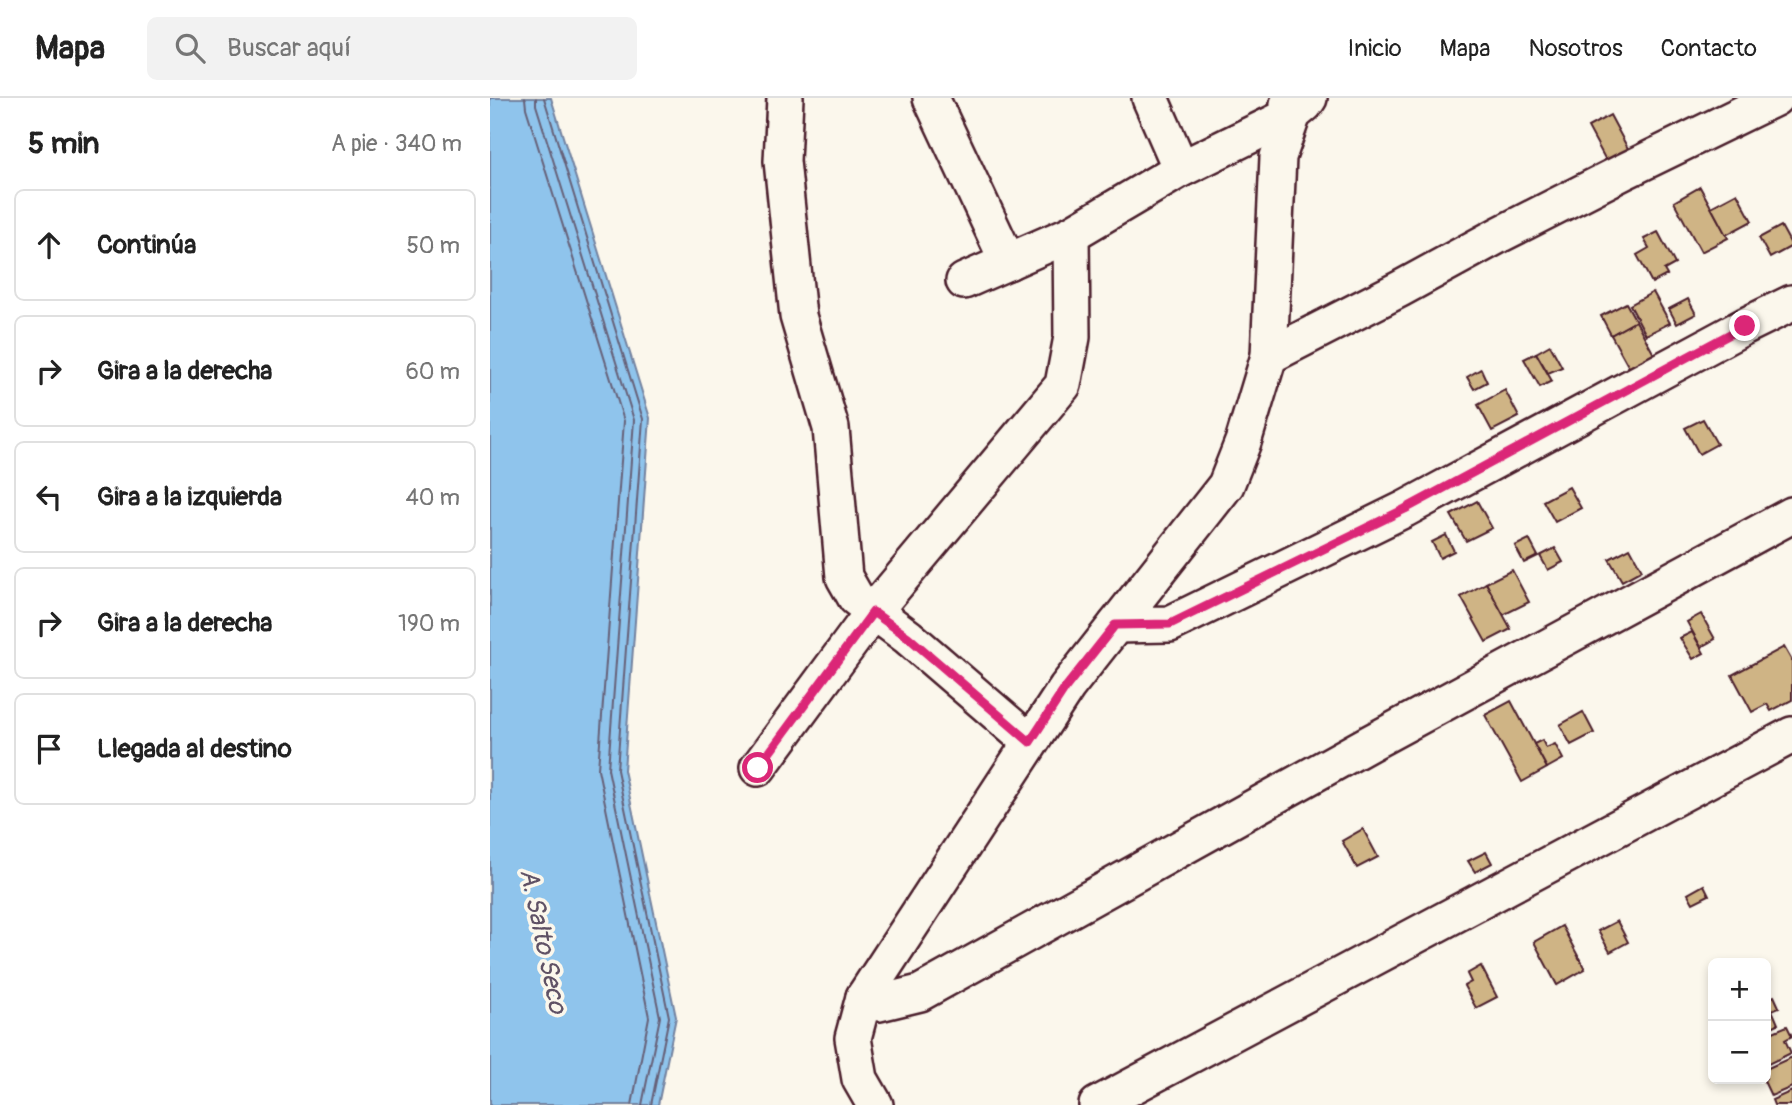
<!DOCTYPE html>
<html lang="es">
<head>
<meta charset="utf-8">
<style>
	body { margin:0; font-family:Pangolin,sans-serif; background:#f2f2f2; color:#222 }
	.controls { position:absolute; right:21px; bottom:21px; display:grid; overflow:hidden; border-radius:10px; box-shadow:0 4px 10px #0003 }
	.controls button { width:63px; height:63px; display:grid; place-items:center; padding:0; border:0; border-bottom:2px solid #e0e0e0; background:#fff; color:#222; font:35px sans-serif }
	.stop { position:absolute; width:21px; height:21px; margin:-16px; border:5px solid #db2777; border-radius:50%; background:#fff }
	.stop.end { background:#db2777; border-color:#fff; box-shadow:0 2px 7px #0008 }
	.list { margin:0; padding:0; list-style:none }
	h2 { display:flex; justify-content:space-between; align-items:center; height:91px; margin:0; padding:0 28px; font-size:30px }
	h2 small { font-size:23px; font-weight:400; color:#767676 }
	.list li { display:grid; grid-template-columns:46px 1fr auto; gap:21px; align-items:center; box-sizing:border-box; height:112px; margin:0 14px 14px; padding:0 14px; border:2px solid #e0e0e0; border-radius:10px }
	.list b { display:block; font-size:26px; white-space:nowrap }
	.list em { font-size:23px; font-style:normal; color:#767676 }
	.icon { flex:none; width:38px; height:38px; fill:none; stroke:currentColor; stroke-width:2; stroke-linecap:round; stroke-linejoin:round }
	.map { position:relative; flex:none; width:1302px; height:1007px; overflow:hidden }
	header { display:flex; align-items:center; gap:42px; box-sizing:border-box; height:98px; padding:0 35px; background:#fff; border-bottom:2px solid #e0e0e0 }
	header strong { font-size:33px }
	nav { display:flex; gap:38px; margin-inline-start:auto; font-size:24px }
	.search { width:490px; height:63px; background:#f2f2f2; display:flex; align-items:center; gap:18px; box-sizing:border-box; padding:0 24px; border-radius:10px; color:#767676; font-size:26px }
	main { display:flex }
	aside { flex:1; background:#fff }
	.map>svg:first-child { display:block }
	.water { fill:#8fc4ec; stroke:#73829f; stroke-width:2 }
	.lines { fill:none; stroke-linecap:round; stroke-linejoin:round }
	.shore { stroke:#666178; stroke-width:2 }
	.building { fill:#cfb485; stroke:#4a1f2b; stroke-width:2 }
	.minor-casing { stroke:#4a1f2b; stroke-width:40 }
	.minor { stroke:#fbf7ec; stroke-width:35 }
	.route { stroke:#db2777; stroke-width:9 }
	.labels { text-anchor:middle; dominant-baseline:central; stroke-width:7; stroke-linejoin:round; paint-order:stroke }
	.water-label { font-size:26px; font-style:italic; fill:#5f5165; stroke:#fbf7ec }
</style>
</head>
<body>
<header>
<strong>Mapa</strong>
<div class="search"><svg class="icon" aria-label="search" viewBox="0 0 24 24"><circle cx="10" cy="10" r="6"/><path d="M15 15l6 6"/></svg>Buscar aquí</div>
<nav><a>Inicio</a><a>Mapa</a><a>Nosotros</a><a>Contacto</a></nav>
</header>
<main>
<aside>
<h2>5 min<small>A pie · 340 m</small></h2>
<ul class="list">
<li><svg class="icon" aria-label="ahead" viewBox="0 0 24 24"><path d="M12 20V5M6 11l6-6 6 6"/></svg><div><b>Continúa</b></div><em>50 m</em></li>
<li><svg class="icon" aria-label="right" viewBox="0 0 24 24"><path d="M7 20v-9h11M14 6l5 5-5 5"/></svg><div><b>Gira a la derecha</b></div><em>60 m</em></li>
<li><svg class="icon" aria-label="left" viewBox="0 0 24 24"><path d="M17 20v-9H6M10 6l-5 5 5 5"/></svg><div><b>Gira a la izquierda</b></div><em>40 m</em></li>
<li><svg class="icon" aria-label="right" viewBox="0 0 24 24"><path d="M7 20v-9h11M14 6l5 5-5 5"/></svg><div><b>Gira a la derecha</b></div><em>190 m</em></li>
<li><svg class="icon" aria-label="arrive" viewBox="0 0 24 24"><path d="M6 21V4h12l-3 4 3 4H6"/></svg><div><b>Llegada al destino</b></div></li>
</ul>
</aside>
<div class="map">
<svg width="1302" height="1007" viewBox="0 0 1302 1007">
	<rect width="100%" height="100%" fill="#fbf7ec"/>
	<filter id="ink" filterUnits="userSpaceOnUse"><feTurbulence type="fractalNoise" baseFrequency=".0143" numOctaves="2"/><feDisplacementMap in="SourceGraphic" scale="14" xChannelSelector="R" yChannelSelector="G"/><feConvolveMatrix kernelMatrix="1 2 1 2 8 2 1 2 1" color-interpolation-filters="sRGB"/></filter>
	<g filter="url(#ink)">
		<polygon class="water" points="0,0 61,0 160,320 134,672 186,919 168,1007 0,1007"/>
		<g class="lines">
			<g class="shore">
				<polyline points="35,0 36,10 134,323 108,671 159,919 142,1007"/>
				<polyline points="46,0 46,7 144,322 118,671 170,919 152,1007"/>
				<polyline points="54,0 153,321 127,672 179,919 161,1007"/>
			</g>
		</g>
		<g class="building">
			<polygon points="1120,17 1142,58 1120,70 1098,29"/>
			<polygon points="1210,89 1238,140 1211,154 1184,104"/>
			<polygon points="1247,95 1262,123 1236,137 1221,109"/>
			<polygon points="1291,128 1302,148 1280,160 1269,140"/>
			<polygon points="1168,134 1185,166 1174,172 1177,177 1162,185 1147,157 1159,150 1154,141"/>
			<polygon points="1163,194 1180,225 1156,237 1140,207"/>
			<polygon points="1198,201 1206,216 1187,226 1179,211"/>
			<polygon points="1136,205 1146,223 1121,237 1111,218"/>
			<polygon points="1146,223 1167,262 1142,275 1121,237"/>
			<polygon points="1060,247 1072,269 1058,275 1046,255"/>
			<polygon points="1046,255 1062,283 1050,289 1034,261"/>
			<polygon points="991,271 997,284 984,291 977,279"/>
			<polygon points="1015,292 1029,319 1002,333 988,307"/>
			<polygon points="1213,321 1227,346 1209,356 1195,330"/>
			<polygon points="1079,389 1091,410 1065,424 1053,403"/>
			<polygon points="987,403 1002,430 976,443 961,417"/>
			<polygon points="956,437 964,453 950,460 942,444"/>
			<polygon points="1039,441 1048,458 1034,465 1025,448"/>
			<polygon points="1065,450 1073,464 1058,472 1050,458"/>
			<polygon points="1140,450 1152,472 1132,483 1119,461"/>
			<polygon points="1022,472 1039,504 1013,517 996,485"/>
			<polygon points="996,485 1021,531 996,544 971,499"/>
			<polygon points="1211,516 1225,541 1211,549 1197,524"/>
			<polygon points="1202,534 1214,555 1203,561 1190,540"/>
			<polygon points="1294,549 1302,563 1302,602 1281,613 1277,606 1262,614 1242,577"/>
			<polygon points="1021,603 1057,670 1032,684 995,617"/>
			<polygon points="1093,614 1104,635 1081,647 1070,627"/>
			<polygon points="1052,642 1056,650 1065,646 1073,661 1057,670 1044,646"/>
			<polygon points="873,731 888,759 867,770 852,743"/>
			<polygon points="996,754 1002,765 985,774 978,763"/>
			<polygon points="1214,787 1219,797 1203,805 1198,796"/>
			<polygon points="1127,823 1138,844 1120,854 1108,833"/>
			<polygon points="1072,828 1095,871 1067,887 1044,844"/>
			<polygon points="991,868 1007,899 986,910 974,888 981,884 977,876"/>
			<polygon points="1284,898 1289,909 1282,912 1288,926 1276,932 1276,902"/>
			<polygon points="1297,928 1302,938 1295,942 1301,955 1276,967 1276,937"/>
			<polygon points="1302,959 1302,989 1281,998 1273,981 1276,981 1276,971"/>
			<polygon points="1302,993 1302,1007 1284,1007 1282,1002"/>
		</g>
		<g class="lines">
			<g class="minor-casing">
				<g id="minor">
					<polyline points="295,0 292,63 308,218 341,330 354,479 366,500 418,539 540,644"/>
					<polyline points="441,0 518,164"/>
					<polyline points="660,0 691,71"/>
					<polyline points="474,183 581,136 691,71 803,16 798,6"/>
					<polyline points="779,258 910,191 1009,137 1133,74 1285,0"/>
					<polyline points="626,527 680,526 915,411 1255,228 1302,205"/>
					<polyline points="268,670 383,514 573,287 582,239 581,136"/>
					<polyline points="374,899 389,905 430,895 880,645 1302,417"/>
					<polyline points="385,1007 370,981 363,940 374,899 577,589 736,387 753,344 779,258 788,59 803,16 815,6 819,0"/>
					<polyline points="607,1007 1302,637"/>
				</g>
			</g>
			<use href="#minor" class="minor"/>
		</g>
	</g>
	<g class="lines" filter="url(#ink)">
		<polyline class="route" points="268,670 383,514 418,539 540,644 576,589 625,527 680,526 915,411 1255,228"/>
	</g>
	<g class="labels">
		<g class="water-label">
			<text transform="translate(53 843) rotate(78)">A. Salto Seco</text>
		</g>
	</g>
</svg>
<div class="controls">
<button>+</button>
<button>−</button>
</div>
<div class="stop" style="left:268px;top:670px"></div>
<div class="stop end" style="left:1255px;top:228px"></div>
</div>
</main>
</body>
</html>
